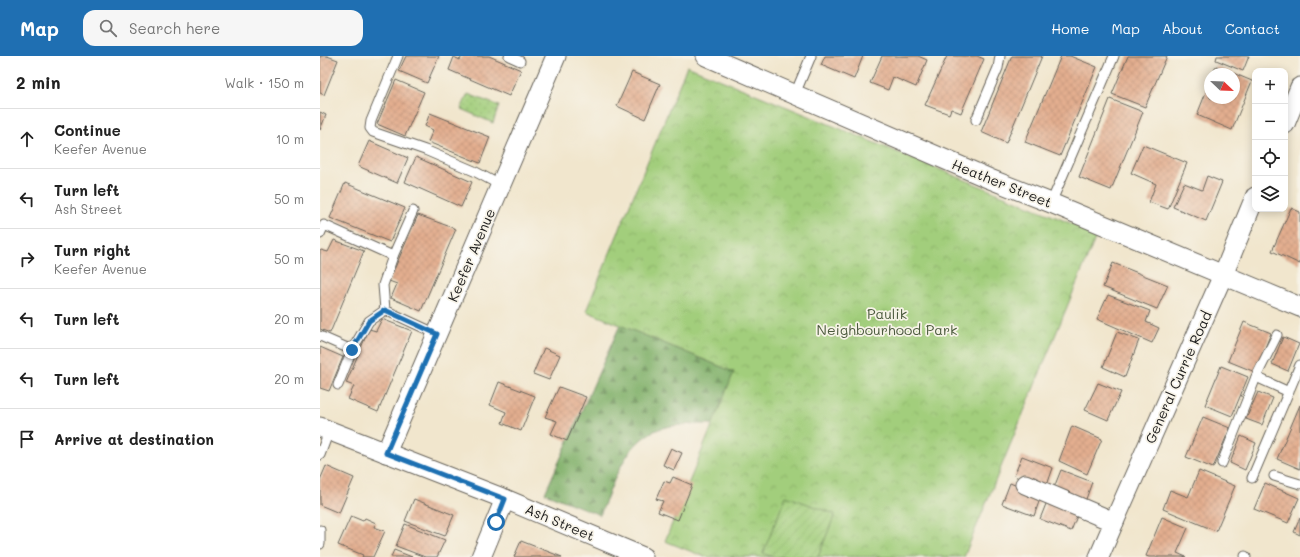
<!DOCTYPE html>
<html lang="en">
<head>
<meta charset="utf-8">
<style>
	body { margin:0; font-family:Mali,sans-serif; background:#f6f6f6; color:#222 }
	.controls { position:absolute; right:12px; top:12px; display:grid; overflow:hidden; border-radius:8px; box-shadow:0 2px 10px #0003 }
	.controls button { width:36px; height:36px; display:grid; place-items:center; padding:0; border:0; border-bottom:1px solid #e0e0e0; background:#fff; color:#222; font:20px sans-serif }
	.compass { position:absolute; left:884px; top:12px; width:36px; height:36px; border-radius:50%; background:#fff; box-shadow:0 2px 10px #0003; rotate:113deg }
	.stop { position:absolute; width:12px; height:12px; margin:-9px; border:3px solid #1f6fb2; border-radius:50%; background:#fff }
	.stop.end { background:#1f6fb2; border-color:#fff; box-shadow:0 1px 4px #0008 }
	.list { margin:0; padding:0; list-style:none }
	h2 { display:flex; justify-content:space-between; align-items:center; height:52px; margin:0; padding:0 16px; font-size:17px }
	h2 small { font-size:13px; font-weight:400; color:#767676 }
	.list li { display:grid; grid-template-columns:26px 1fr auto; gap:12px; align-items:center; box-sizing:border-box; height:60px; padding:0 16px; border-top:1px solid #e0e0e0 }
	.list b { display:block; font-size:15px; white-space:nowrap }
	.list p { margin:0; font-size:13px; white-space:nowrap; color:#767676 }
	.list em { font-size:13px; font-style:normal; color:#767676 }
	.icon { flex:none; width:22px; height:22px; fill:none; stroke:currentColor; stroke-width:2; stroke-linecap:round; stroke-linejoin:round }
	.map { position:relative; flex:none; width:980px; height:501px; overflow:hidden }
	header { display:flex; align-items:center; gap:24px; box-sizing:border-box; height:56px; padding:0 20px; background:#1f6fb2; color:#fff }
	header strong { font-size:19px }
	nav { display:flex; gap:22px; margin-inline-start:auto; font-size:14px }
	.search { width:280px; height:36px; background:#f6f6f6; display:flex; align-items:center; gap:10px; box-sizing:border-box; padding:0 14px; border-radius:12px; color:#767676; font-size:15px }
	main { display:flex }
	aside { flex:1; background:#fff }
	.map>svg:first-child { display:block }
	.grass { fill:url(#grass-dots); stroke:#5f754c }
	.forest { fill:url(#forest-firs); stroke:#4e6644 }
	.park { fill:url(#park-crowns); stroke:#5f754c }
	.garden { fill:url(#garden-furrows); stroke:#5f754c }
	.building { fill:url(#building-cross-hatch) }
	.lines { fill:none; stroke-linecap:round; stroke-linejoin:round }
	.lane-casing { stroke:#67635a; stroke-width:11 }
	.street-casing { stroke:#67635a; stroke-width:21 }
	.lane { stroke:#fff; stroke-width:9 }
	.street { stroke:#fff; stroke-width:19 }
	.route { stroke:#1f6fb2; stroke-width:5 }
	.labels { text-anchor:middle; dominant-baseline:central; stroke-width:3.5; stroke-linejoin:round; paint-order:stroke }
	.street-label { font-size:14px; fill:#1c1c1c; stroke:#f7f3e8 }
	.park-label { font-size:14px; fill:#4b5a3d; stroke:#f7f3e8 }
</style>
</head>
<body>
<header>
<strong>Map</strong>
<div class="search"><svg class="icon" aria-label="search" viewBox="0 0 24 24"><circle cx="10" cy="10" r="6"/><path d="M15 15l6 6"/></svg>Search here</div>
<nav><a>Home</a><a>Map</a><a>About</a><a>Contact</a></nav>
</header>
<main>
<aside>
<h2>2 min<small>Walk · 150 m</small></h2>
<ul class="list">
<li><svg class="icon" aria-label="ahead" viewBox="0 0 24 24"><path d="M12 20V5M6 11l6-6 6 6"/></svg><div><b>Continue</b><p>Keefer Avenue</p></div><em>10 m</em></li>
<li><svg class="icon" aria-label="left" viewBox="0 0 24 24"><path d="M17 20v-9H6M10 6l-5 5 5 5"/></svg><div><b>Turn left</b><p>Ash Street</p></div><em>50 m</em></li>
<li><svg class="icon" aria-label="right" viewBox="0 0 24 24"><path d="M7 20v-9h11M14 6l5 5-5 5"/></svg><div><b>Turn right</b><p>Keefer Avenue</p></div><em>50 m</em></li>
<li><svg class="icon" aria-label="left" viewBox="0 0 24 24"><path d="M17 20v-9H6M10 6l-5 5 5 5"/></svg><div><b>Turn left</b></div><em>20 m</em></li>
<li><svg class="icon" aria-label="left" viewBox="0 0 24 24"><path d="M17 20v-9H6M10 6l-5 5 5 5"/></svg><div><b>Turn left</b></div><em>20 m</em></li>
<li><svg class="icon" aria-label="arrive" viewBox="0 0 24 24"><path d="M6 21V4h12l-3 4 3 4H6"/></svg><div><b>Arrive at destination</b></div></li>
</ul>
</aside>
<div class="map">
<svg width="980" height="501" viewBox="0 0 980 501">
	<defs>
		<pattern id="grass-dots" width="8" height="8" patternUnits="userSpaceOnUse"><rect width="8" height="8" fill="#a2ce7b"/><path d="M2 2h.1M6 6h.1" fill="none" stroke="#8bb06a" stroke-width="1.8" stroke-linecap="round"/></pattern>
		<pattern id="forest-firs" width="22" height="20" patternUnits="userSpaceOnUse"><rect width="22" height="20" fill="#81b16b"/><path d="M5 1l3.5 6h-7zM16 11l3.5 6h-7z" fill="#698f57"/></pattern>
		<pattern id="park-crowns" width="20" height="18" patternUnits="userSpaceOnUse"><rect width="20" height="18" fill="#a2ce7b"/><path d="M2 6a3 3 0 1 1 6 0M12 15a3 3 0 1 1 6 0" fill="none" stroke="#8bb06a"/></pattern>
		<pattern id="garden-furrows" width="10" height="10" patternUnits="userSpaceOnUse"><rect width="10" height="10" fill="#a2ce7b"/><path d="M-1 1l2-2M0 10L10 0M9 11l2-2" fill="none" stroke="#8bb06a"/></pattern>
		<pattern id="building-cross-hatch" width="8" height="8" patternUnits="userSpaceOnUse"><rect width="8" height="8" fill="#e3ae8f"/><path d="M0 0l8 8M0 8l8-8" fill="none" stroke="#c2957b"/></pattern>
	</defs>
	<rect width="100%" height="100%" fill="#f7f3e8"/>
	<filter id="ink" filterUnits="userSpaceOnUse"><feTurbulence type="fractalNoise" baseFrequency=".025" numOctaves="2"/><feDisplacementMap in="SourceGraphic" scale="8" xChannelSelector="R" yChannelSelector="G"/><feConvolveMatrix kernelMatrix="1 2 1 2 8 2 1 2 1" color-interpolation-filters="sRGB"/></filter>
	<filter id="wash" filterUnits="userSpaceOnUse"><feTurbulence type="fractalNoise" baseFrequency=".012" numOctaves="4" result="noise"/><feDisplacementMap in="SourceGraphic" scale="16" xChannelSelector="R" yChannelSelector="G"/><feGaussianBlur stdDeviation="0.9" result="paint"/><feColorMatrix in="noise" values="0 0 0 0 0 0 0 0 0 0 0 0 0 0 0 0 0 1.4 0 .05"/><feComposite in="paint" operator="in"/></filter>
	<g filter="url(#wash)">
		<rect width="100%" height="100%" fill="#f1e6cd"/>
		<polygon class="grass" points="148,38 179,50 173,67 141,53"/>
		<path class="forest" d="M300,269L414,316L393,368C377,368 362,368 346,371C306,380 294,426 280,459L225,437Z"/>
		<polygon class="park" points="367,10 777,178 644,501 385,501 345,485 414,316 266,255"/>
		<polygon class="garden" points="466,440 515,458 498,501 452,501 443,497"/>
		<g id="blocks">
			<g class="building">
				<polygon points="0,0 7,0 18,4 4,39 0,37"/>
				<polygon points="86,0 119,0 107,27 79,15"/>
				<polygon points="142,0 169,0 201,14 189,40 129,14 134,1 140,4"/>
				<polygon points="505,0 543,0 534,23 501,9"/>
				<polygon points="562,0 598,0 607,4 596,31 573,21 568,34 550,27"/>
				<polygon points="627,0 657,0 664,3 641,57 631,53 629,58 605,49"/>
				<polygon points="692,0 722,0 686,87 661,76"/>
				<polygon points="741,0 750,0 777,11 740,100 705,86"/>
				<polygon points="808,0 847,0 825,51 792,38"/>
				<polygon points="897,0 929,0 923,15 896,4"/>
				<polygon points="896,10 932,25 912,74 877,59 890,26 890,42 914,42 914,18 893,18"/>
				<polygon points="312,16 340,28 325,63 297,50"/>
				<polygon points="76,24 104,36 85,80 57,68"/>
				<polygon points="790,43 823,56 791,134 759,121"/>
				<polygon points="0,56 6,59 0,74"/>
				<polygon points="110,57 170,81 160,107 108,86 113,74 105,70"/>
				<polygon points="49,85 88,102 77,127 38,110"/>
				<polygon points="823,89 867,107 848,153 829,146 836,128 811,117"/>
				<polygon points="96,101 152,126 141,151 85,126"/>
				<polygon points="887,120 902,126 886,165 853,151 864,127 882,134"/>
				<polygon points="25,127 85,152 70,186 10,162"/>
				<polygon points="971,152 980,156 980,208 952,195"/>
				<polygon points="98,159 136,173 101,255 71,242 77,228 69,225"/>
				<polygon points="14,184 44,195 10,277 0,273 0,195 1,194 8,196"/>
				<polygon points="793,207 848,229 837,253 783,231"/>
				<polygon points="788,239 830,255 826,266 839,272 832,287 777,263"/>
				<polygon points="62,263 92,275 58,356 28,343 34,330 26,327 49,273 56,275"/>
				<polygon points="924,266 951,277 935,316 908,305"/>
				<polygon points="797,276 819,284 805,321 783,311"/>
				<polygon points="963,281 979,288 968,315 952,308"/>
				<polygon points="0,291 23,301 9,335 0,332"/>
				<polygon points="224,292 240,299 229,324 213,318"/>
				<polygon points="901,310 928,321 912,360 885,349"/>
				<polygon points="179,326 215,340 201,375 182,367 186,356 170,349"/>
				<polygon points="778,327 801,336 788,364 765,354"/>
				<polygon points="239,331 266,341 247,385 231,378 237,365 225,361"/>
				<polygon points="938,336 953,342 942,369 926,363"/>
				<polygon points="980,349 980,413 957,403"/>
				<polygon points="883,361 910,372 893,412 866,401"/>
				<polygon points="752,370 782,383 767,418 739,405"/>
				<polygon points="921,380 936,387 925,414 910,407"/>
				<polygon points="351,392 362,397 354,414 343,409"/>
				<polygon points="702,400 733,412 726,432 694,420"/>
				<polygon points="6,410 34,422 19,457 0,449 0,424"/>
				<polygon points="741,414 772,426 765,446 733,434"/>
				<polygon points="879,415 915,430 896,475 843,453 850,434 868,441"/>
				<polygon points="353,421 372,429 358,464 338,456 343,445 336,443 344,425 350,427"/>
				<polygon points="690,427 721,440 714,460 682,448"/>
				<polygon points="945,427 979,442 968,467 934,453"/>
				<polygon points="94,443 134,459 125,480 85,465"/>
				<polygon points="728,443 759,455 751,475 720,463"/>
				<polygon points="31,460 43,465 45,462 56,467 54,471 65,475 53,501 42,501 43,499 18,489"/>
				<polygon points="842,461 868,472 857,497 866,501 829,501 826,500"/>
				<polygon points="980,462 980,479 974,476"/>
				<polygon points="85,468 125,484 117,501 105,501 76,490"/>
				<polygon points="201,485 242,501 194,501"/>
				<polygon points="74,494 92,501 71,501"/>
			</g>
		</g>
	</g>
	<g filter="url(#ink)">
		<use href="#blocks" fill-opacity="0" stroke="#67635a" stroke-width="1"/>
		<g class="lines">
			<g class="lane-casing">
				<g id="lane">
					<polyline points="78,0 51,65 50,72 53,76 105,94 154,115 180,129"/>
					<polyline points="189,0 200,5"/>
					<polyline points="475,38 491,0"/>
					<polyline points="656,64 678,12 680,0"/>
					<polyline points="731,147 794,0"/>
					<polyline points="93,155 73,200 63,229 65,254 117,278"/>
					<polyline points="0,178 4,169 73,200"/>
					<polyline points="0,280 32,294 49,265 65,254"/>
					<polyline points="936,321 969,336"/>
					<polyline points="18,329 32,294"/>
					<polyline points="0,399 9,375"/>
					<polyline points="902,407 936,321 957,279"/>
					<polyline points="954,420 980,428"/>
					<polyline points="932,422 980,309"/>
					<polyline points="0,474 0,488"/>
					<polyline points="925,500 926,501"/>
				</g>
			</g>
			<g class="street-casing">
				<g id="street">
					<polyline points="386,0 670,123 731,147 980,251"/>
					<polyline points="965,68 980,31"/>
					<polyline points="0,371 185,443 323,501"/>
					<polyline points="66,397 236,0"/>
					<polyline points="705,428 794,466"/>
					<polyline points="161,501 185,443"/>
					<polyline points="779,501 794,466 903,219 935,141"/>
				</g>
			</g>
			<use href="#lane" class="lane"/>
			<use href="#street" class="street"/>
		</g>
	</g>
	<g class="lines" filter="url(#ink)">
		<polyline class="route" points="32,294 49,265 65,254 117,278 66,397 185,443 176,466"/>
	</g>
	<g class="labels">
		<g class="street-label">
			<text transform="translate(682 127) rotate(22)">Heather Street</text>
			<text transform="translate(151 199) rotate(-67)">Keefer Avenue</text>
			<text transform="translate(858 321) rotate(-66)">General Currie Road</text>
			<text transform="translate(240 466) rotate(23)">Ash Street</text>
		</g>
		<g class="park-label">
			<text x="567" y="257">Paulik<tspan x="567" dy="16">Neighbourhood Park</tspan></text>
		</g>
	</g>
</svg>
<div class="controls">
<button>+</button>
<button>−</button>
<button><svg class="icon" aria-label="locate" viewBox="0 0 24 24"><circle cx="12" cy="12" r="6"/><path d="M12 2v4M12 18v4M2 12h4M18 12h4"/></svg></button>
<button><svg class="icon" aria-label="layers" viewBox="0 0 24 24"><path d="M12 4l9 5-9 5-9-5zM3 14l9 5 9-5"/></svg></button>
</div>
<svg class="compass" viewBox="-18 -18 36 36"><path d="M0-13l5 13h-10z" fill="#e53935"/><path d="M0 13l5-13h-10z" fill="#767676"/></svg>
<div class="stop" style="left:176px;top:466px"></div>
<div class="stop end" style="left:32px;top:294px"></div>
</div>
</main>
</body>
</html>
